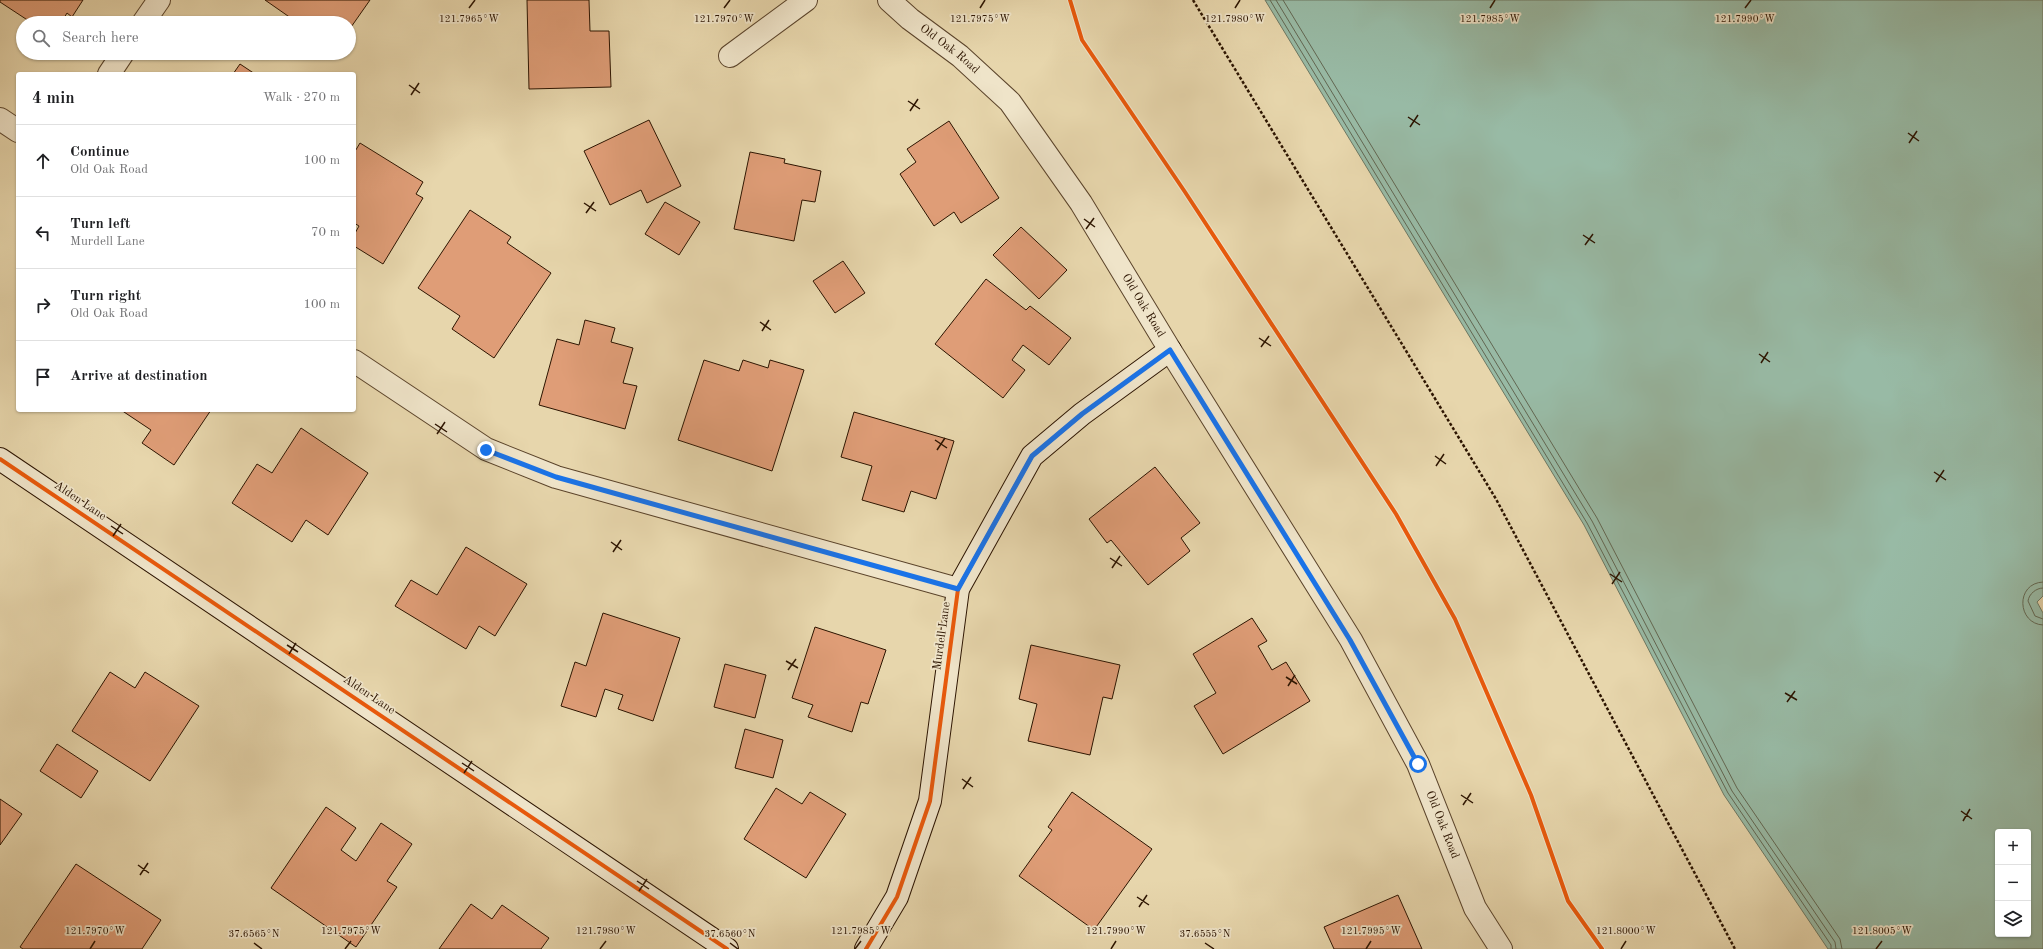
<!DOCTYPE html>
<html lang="en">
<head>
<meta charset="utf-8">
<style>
	body { margin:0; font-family:"Old Standard TT",serif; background:#f6f6f6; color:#202124 }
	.controls { position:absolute; right:12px; bottom:12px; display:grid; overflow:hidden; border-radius:4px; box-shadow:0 1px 3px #0004 }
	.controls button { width:36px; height:36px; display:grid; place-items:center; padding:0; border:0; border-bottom:1px solid #e0e0e0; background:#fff; color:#202124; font:20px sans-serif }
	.stop { position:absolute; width:12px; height:12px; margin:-9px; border:3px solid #1a73e8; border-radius:50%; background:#fff }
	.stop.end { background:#1a73e8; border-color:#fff; box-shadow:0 1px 4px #0008 }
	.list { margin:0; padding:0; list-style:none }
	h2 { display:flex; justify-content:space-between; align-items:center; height:52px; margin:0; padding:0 16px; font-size:17px }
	h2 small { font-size:13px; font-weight:400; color:#757577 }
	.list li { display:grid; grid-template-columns:26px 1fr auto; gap:12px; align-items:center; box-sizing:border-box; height:72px; padding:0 16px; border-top:1px solid #e0e0e0 }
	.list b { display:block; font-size:15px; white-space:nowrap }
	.list p { margin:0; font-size:13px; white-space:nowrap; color:#757577 }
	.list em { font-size:13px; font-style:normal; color:#757577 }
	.icon { flex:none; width:22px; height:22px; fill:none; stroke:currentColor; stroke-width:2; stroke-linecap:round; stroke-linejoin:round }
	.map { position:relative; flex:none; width:2043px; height:949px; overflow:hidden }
	.search { position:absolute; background:#fff; box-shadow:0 1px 3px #0004; left:16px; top:16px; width:340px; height:44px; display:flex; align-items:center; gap:10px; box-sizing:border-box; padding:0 14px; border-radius:22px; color:#757577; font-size:15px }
	.panel { position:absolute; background:#fff; box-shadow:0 1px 3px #0004; left:16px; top:72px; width:340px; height:340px; border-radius:4px }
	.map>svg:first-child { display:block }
	.water { fill:#98baa5; stroke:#6d7863; fill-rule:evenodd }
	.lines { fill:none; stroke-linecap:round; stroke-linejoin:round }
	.shore { stroke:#626752; stroke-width:1 }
	.building { fill:#df9d77; stroke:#2c1400 }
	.street-casing { stroke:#5b442b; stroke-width:24 }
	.secondary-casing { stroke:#2c1400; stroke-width:24 }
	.path { stroke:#2c1400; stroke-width:2.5; stroke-dasharray:3 2; stroke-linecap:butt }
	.street { stroke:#efe4c9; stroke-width:22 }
	.secondary { stroke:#efe4c9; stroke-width:22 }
	.cycleway-casing { stroke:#efe4c9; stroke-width:6 }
	.cycleway { stroke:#e8590c; stroke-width:4 }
	.route { stroke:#1a73e8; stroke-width:5 }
	.ticks { fill:none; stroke:#2c1400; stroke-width:1.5 }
	.labels { text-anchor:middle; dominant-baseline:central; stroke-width:3.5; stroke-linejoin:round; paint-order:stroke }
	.street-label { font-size:12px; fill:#2c1400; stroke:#efe4c9 }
	.ticks-label { font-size:10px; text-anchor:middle; fill:#2c1400; stroke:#efe4c9; stroke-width:3.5; stroke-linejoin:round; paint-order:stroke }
</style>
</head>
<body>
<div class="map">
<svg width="2043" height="949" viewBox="0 0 2043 949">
	<rect width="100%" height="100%" fill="#e7d6ac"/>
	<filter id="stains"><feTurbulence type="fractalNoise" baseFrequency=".005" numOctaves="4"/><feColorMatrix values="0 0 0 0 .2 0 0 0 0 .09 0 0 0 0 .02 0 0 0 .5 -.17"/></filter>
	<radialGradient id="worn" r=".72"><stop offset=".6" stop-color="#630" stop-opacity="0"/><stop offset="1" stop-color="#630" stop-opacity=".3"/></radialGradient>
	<path class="water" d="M1265,0H2043V596L2037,602L2043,613V949H1828L1724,795L1584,525ZM1998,832H2028V934H1998Z"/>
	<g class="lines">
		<g class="shore">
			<polyline points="1270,0 1587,523 1728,793 1831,945 1831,949"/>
			<polyline points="1276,0 1592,521 1732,791 1835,942 1836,949"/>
			<polyline points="1283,0 1597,518 1737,788 1840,939 1842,949"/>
			<path d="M2043,582C2015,583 2017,624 2043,625"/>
			<path d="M2043,588C2036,588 2029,594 2028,601L2035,616L2043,619"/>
		</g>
	</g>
	<g class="building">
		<polygon points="0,0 83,0 72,17 67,13 61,23 32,23 0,2"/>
		<polygon points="265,0 370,0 349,30 349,23 298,23"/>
		<polygon points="527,0 589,0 590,31 609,31 611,87 529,89"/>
		<polygon points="240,64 255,74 233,74"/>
		<polygon points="649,120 681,186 647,203 641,190 610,205 584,151"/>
		<polygon points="949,121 999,198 961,223 954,212 934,226 900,174 916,162 907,149"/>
		<polygon points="360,143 423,182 416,194 423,198 383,264 354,246 354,235 359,226 354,223 354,153"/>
		<polygon points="750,152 785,159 784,163 821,171 815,202 802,200 794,241 734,229"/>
		<polygon points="665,202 700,222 679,255 645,234"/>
		<polygon points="470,210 511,237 507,243 551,273 494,358 452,329 460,316 418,288"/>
		<polygon points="1021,227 1067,270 1039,299 993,255"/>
		<polygon points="843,261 865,293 835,313 813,281"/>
		<polygon points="986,279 1026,310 1030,306 1071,338 1049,365 1023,345 1012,360 1025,370 1003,398 935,344"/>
		<polygon points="585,320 615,328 611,342 633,348 623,383 637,386 625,429 539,405 557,339 579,345"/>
		<polygon points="704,360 739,371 743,360 768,368 770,360 804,370 772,471 678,440"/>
		<polygon points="121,410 211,410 174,465 142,443 151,430"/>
		<polygon points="854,412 954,441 936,499 911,491 904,512 862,500 872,466 841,457"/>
		<polygon points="301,428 368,473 328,535 306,520 292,542 232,503 257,464 272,473"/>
		<polygon points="1155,467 1200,523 1181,538 1190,551 1148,585 1111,540 1107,543 1089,519"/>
		<polygon points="466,547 527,584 495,636 479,626 466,649 395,606 411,580 437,595"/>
		<polygon points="603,613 680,638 653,721 618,709 623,695 605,689 596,717 561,706 575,662 586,666"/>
		<polygon points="1252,618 1267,641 1258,646 1272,670 1286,662 1310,701 1223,754 1194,706 1216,693 1193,654"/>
		<polygon points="815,627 886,650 868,704 861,702 852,732 808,717 813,705 792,698"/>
		<polygon points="1031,645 1120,665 1112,699 1103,697 1090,755 1028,741 1037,704 1019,699"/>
		<polygon points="725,664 766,675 755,718 714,707"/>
		<polygon points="110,672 135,688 145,672 199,706 150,781 72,731"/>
		<polygon points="745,729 783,740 773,778 735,768"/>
		<polygon points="57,744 98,771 81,798 40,771"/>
		<polygon points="776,788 802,804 810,792 846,814 806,878 744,839"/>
		<polygon points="1072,792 1152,849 1094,930 1019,876 1052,830 1048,827"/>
		<polygon points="0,799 22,814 0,845"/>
		<polygon points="326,807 356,828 341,850 356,861 381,823 412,844 387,881 397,887 356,947 271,888"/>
		<polygon points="76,864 161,920 142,949 23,949 20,947"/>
		<polygon points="1398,895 1422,949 1334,949 1324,927"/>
		<polygon points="471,904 492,919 502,905 549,938 541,949 439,949"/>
	</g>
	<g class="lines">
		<g class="street-casing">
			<g id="street">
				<path id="s1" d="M889,0L910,19L960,56L1010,102L1081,203L1170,350L1351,640L1418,764L1475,908L1501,949"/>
				<polyline points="143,23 159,0"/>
				<polyline points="730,56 806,0"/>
				<polyline points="109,74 123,53"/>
				<polyline points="0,119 18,131"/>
				<polyline points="354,361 486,449 556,477 958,589"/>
			</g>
		</g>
		<g class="secondary-casing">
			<g id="secondary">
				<polyline points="0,459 727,949"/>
				<polyline points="866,949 897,897 930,801 958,589 1032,456 1082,414 1170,350"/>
			</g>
		</g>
		<polyline class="path" points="1193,0 1496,499 1735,949"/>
		<use href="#street" class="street"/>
		<use href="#secondary" class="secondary"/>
		<g class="cycleway-casing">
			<g id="cycleway">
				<polyline points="1070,0 1082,40 1185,192 1396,514 1455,619 1531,795 1568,901 1602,949"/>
				<polyline points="0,459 727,949"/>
				<polyline points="866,949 897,897 930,801 958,589 1032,456 1082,414 1170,350"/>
			</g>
		</g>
		<use href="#cycleway" class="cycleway"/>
	</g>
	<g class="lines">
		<polyline class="route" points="486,450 556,477 958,589 1032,456 1082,414 1170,350 1350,640 1418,764"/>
	</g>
	<path class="ticks" d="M469,8L475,0M724,8L730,0M980,8L985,0M1235,8L1240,0M1490,8L1495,0M1745,8L1751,0M409,85L420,93M411,95L419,83M908,101L920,109M910,111L918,99M1408,117L1420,125M1410,127L1418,115M1908,133L1919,141M1909,143L1917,131M584,203L596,211M586,213L594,202M1084,219L1095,227M1086,229L1094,218M1583,235L1595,243M1585,245L1593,234M760,322L771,330M762,331L769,320M1259,338L1271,346M1261,347L1269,336M1759,354L1770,362M1761,363L1768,352M435,424L447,432M437,434L445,422M935,440L947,448M937,450L945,438M1435,456L1446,464M1436,466L1444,454M1934,472L1946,480M1936,482L1944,470M111,526L123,534M113,536L121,524M611,542L622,550M613,552L621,540M1110,558L1122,566M1112,568L1120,556M1610,574L1622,582M1612,584L1620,572M287,645L298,652M289,654L296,643M786,661L798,668M788,670L796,659M1286,677L1297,684M1288,686L1295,675M1785,693L1797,700M1787,702L1795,691M462,763L474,771M464,773L472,761M962,779L973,787M963,789L971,777M1461,795L1473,803M1463,805L1471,793M1961,811L1972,819M1963,821L1970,809M138,865L149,873M140,875L148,863M637,881L649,889M639,891L647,879M1137,897L1149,905M1139,907L1147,895M254,943L262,949M730,943L738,949M1205,943L1214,949M90,949L95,941M345,949L351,941M600,949L606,941M855,949L861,941M1111,949L1116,941M1366,949L1371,941M1621,949L1626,941M1876,949L1882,941"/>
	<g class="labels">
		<g class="street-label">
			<text stroke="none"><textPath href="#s1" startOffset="78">Old Oak Road</textPath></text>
			<text stroke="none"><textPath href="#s1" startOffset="402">Old Oak Road</textPath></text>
			<text transform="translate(80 501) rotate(34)">Alden Lane</text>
			<text transform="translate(942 636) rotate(-82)">Murdell Lane</text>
			<text transform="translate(369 695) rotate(34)">Alden Lane</text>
			<text stroke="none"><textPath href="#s1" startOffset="1002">Old Oak Road</textPath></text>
		</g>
	</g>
	<g class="ticks-label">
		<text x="469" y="22">121.7965°W</text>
		<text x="724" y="22">121.7970°W</text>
		<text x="980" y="22">121.7975°W</text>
		<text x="1235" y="22">121.7980°W</text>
		<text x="1490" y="22">121.7985°W</text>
		<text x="1745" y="22">121.7990°W</text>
		<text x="95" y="934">121.7970°W</text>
		<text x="351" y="934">121.7975°W</text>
		<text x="606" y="934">121.7980°W</text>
		<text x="861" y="934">121.7985°W</text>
		<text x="1116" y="934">121.7990°W</text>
		<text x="1371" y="934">121.7995°W</text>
		<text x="1626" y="934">121.8000°W</text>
		<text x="1882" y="934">121.8005°W</text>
		<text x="254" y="937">37.6565°N</text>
		<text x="730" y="937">37.6560°N</text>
		<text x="1205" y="937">37.6555°N</text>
	</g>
	<rect width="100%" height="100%" filter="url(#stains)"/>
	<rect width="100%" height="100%" fill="url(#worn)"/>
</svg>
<div class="controls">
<button>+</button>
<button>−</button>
<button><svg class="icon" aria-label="layers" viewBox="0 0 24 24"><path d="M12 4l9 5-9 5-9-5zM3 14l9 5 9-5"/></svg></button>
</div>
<div class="stop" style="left:1418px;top:764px"></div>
<div class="stop end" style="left:486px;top:450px"></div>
<div class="search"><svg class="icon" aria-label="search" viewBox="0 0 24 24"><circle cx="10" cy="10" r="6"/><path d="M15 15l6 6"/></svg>Search here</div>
<section class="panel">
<h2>4 min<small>Walk · 270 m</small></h2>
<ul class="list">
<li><svg class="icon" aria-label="ahead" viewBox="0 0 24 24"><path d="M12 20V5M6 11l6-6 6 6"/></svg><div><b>Continue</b><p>Old Oak Road</p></div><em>100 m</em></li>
<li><svg class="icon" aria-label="left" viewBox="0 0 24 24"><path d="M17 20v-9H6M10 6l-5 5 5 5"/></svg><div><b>Turn left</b><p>Murdell Lane</p></div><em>70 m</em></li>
<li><svg class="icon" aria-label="right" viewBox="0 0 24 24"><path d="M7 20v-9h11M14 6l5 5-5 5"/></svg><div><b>Turn right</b><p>Old Oak Road</p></div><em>100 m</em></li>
<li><svg class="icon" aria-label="arrive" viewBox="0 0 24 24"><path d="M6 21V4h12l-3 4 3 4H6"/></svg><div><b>Arrive at destination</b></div></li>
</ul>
</section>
</div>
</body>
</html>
